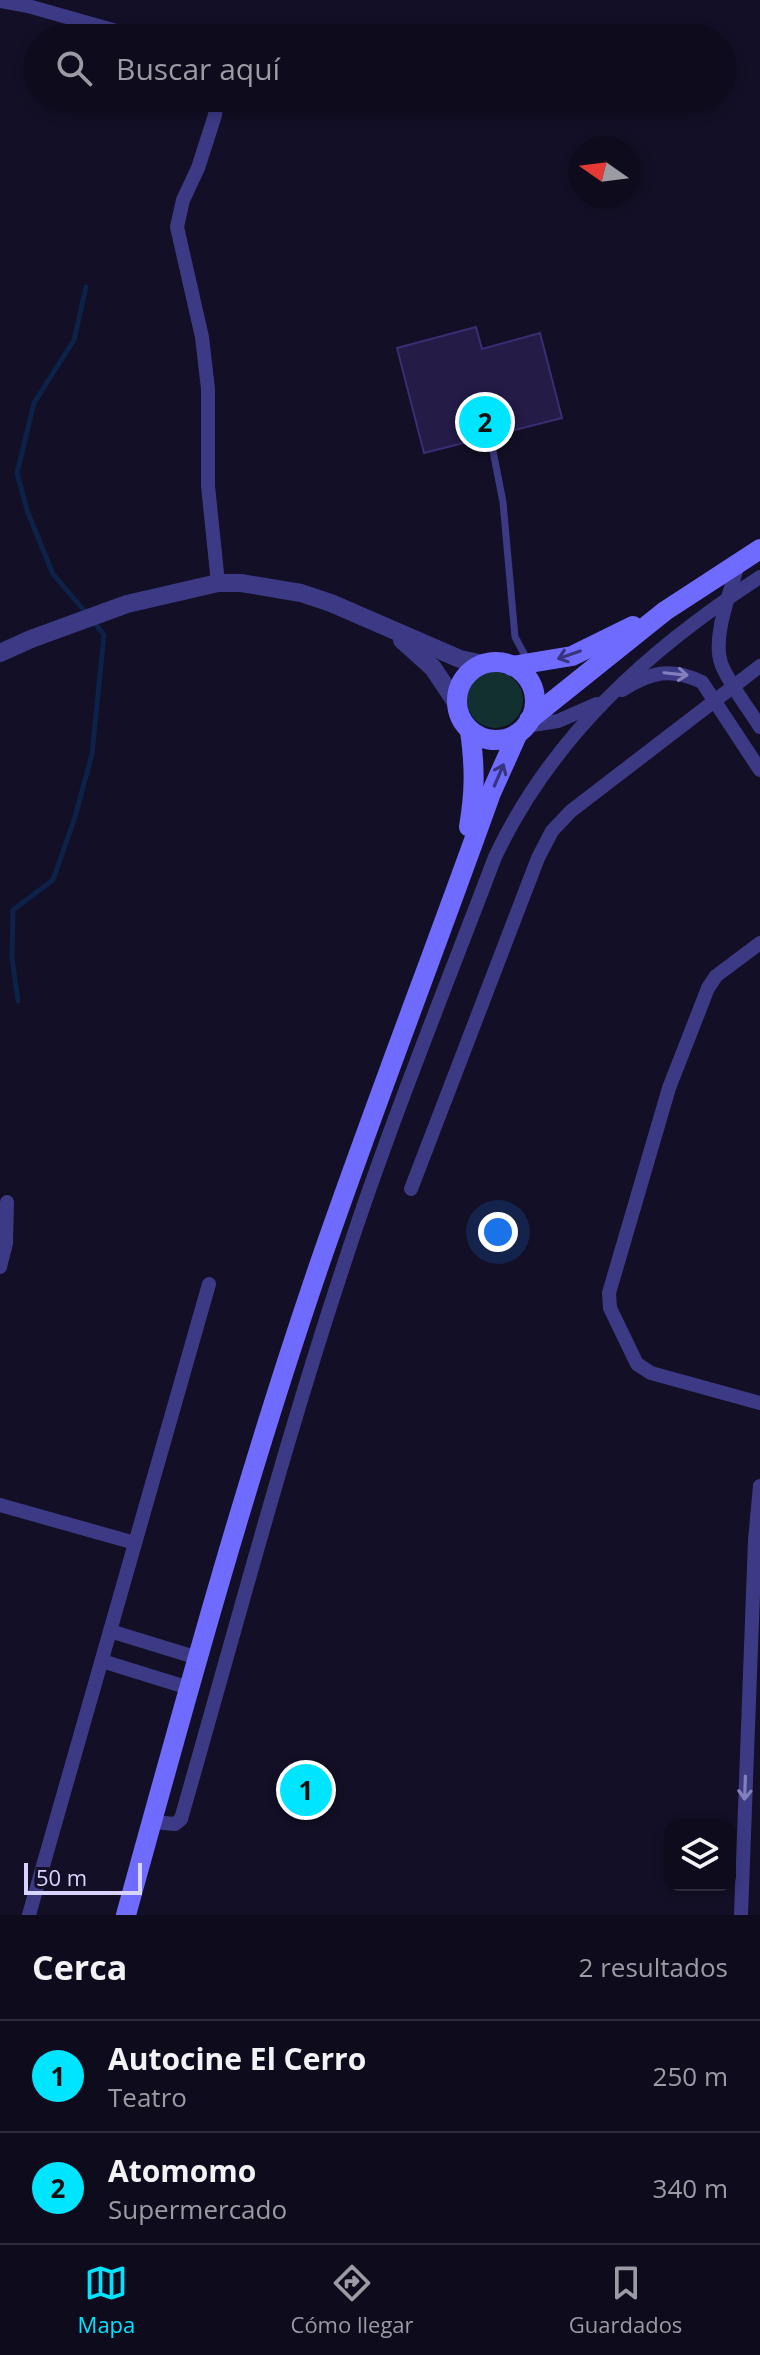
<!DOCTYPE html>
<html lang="es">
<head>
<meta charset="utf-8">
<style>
	body { margin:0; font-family:"Open Sans",sans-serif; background:#171425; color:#f1f3f6 }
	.controls { position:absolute; right:24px; bottom:24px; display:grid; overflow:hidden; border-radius:16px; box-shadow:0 4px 12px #0003 }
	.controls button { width:72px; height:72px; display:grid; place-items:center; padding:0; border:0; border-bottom:2px solid #2e2b3b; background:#0e0b1c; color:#f1f3f6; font:40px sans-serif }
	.compass { position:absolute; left:568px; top:136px; width:72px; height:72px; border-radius:50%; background:#0e0b1c; box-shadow:0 4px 12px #0003; rotate:284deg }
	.scale { position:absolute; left:24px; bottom:20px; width:118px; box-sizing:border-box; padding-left:8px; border:4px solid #d9d4ff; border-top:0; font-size:22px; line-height:28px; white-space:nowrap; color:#d9d4ff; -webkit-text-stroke:6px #130f26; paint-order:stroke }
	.you { position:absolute; left:498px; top:1232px; width:28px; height:28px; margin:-20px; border:6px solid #fff; border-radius:50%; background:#1a73e8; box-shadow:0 0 0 12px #1a73e833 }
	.badge { display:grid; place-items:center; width:52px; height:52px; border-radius:50%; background:#00e5ff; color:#111; font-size:26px; font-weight:700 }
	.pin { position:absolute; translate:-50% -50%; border:4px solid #fff; box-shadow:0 2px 8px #0006 }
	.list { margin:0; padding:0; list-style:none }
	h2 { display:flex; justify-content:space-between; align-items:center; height:104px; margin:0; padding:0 32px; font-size:34px }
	h2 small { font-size:26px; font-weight:400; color:#9b9ba3 }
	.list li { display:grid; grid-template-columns:52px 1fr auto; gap:24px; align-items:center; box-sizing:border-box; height:112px; padding:0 32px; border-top:2px solid #2e2b3b }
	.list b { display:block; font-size:30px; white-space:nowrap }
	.list p { margin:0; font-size:26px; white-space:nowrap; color:#9b9ba3 }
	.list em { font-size:26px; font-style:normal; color:#9b9ba3 }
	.icon { flex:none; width:44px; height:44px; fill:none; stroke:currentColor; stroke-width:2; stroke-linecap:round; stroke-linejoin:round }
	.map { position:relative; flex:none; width:760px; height:1915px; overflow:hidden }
	.search { position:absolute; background:#0e0b1c; box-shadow:0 4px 12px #0003; left:24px; right:24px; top:24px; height:88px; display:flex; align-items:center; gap:20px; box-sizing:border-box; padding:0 28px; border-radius:44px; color:#9b9ba3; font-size:30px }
	.sheet { height:328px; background:#0e0b1c }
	nav { display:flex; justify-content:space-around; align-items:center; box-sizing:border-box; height:112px; border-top:2px solid #2e2b3b; background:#0e0b1c; font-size:22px; color:#9b9ba3 }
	nav a { display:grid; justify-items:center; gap:4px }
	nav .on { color:#00e5ff }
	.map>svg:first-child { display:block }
	.green { fill:#12302f }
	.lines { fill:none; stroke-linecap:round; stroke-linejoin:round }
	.stream { stroke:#0c2248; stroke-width:5 }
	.building { fill:#241b47; stroke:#3b2d73; stroke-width:2 }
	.service { stroke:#3d3a85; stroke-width:7 }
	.minor { stroke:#3d3a85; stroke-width:14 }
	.tertiary { stroke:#3d3a85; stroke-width:18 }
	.secondary { stroke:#6f6bff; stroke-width:20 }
	.oneway { stroke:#38347d }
	.oneway2 { stroke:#837fbc }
</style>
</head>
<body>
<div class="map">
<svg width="760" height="1915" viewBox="0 0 760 1915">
	<rect width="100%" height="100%" fill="#130f26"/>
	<circle class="green" cx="495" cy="700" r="28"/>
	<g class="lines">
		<g class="stream">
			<polyline points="86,287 74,340 34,403 17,473 28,513 53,574 87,614"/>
			<polyline points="18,1001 12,958 13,910 53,880 75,817 92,754 104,635 93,621"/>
		</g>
	</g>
	<polygon class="building" points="476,327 482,349 540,333 562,418 424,453 397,348"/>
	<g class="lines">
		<polyline class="service" points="493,451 503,502 515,637 528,661"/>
		<g class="minor">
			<polyline points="0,1 28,6 141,38"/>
			<polyline points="217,98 215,115 198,168 183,200 177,227 202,337 208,389 208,486 218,583"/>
			<path d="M738,564C731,591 712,636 721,663C727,681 749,709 760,727"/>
			<path d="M622,690C651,672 670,667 702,682L760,770"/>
			<polyline points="526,726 558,721 597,704"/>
			<polyline points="760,943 716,976 708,988 669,1088 609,1293 610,1308 637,1364 651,1373 760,1403"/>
			<polyline points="411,1189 538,858 552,831 571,811 760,666"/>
			<polyline points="0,1267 6,1243 7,1202"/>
			<polyline points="0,1505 135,1543"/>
			<polyline points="110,1631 198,1658"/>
			<polyline points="102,1661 189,1688"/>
			<path d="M152,1822L175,1824L181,1819C235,1631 285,1441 347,1255C391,1121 445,989 495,857C552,736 649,649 760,577"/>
			<polyline points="29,1915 209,1284"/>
			<polyline points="741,1915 755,1540 760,1486"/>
		</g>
		<g class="tertiary">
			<polyline points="402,640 433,668 457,704"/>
			<polyline points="0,653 31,639 127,604 218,583 241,583 301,593 331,603 460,659 483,664"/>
		</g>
		<g class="secondary">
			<circle cx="496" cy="701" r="39"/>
			<polyline points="512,666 572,656 633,626"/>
			<polyline points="529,720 665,611 760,549"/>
			<path d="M469,827C475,791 475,768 470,731"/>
			<path d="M126,1915C187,1694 248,1471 323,1254C377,1099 436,947 491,793L518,733"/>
		</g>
	</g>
	<defs><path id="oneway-shaft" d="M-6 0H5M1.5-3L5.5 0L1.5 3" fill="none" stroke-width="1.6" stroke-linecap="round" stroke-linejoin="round" transform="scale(2)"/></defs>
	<g class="oneway">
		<use href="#oneway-shaft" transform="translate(569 655) rotate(161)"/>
		<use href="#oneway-shaft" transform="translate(499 775) rotate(-67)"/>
	</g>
	<g class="oneway2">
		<use href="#oneway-shaft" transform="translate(676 674) rotate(6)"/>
		<use href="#oneway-shaft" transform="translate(745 1788) rotate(92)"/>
	</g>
</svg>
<div class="controls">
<button><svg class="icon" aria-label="layers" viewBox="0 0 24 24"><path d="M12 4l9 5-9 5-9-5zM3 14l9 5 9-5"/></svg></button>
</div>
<svg class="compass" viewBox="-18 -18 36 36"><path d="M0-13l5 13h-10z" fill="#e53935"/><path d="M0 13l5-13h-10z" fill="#9b9ba3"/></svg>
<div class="scale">50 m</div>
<div class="you"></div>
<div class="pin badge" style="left:306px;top:1790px">1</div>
<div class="pin badge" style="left:485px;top:422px">2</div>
<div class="search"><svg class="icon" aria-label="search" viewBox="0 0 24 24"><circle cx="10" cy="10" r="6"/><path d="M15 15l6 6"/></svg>Buscar aquí</div>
</div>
<section class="sheet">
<h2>Cerca<small>2 resultados</small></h2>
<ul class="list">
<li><span class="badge">1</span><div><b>Autocine El Cerro</b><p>Teatro</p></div><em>250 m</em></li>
<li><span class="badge">2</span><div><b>Atomomo</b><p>Supermercado</p></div><em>340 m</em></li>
</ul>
</section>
<nav>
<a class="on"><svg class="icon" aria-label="map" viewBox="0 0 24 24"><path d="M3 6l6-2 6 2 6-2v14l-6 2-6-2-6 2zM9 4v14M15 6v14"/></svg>Mapa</a>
<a><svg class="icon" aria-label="directions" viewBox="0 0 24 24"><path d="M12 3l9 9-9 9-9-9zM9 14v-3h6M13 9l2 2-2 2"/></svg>Cómo llegar</a>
<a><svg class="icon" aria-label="saved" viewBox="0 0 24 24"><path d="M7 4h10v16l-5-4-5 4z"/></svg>Guardados</a>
</nav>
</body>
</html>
